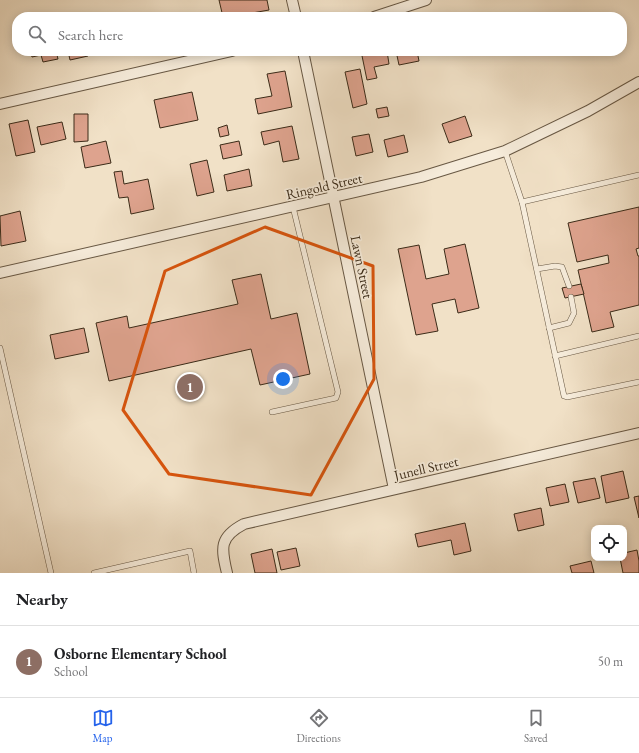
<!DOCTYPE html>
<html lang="en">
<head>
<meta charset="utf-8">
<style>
	body { margin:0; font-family:"EB Garamond",serif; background:#f2f2f2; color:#202124 }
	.controls { position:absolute; right:12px; bottom:12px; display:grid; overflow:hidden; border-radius:8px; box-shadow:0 2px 10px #0003 }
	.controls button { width:36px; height:36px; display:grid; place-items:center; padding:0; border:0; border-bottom:1px solid #e0e0e0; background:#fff; color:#202124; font:20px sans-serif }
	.you { position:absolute; left:283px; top:379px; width:14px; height:14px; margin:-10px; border:3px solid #fff; border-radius:50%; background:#1a73e8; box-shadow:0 0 0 6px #1a73e833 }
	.badge { display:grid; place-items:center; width:26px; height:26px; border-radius:50%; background:#2563eb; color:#fff; font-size:13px; font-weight:700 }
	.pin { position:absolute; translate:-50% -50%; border:2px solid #fff; box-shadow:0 1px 4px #0006 }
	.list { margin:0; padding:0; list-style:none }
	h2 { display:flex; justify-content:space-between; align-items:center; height:52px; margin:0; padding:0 16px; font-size:17px }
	h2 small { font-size:13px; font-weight:400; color:#757577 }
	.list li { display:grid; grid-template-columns:26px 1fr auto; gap:12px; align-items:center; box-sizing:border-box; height:72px; padding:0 16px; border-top:1px solid #e0e0e0 }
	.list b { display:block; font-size:15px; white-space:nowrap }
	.list p { margin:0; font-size:13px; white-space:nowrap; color:#757577 }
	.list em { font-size:13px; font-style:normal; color:#757577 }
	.icon { flex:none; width:22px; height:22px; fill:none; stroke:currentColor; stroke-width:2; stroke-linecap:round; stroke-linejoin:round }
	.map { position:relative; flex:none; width:639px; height:573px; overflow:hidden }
	.search { position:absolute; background:#fff; box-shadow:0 2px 10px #0003; left:12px; right:12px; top:12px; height:44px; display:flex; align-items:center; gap:10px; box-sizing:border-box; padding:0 14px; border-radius:16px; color:#757577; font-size:15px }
	.sheet { height:124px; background:#fff }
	nav { display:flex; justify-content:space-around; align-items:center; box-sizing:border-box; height:56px; border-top:1px solid #e0e0e0; background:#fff; font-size:11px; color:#757577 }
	nav a { display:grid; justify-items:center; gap:2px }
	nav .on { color:#2563eb }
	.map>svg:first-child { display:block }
	.building { fill:#dea38e; stroke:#3b2b18 }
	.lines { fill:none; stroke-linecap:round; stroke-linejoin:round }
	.lane-casing { stroke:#685844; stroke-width:6 }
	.street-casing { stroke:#685844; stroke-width:12 }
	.lane { stroke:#f6ecdb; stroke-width:5 }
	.street { stroke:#f6ecdb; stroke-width:10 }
	.marked { fill:none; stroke:#d7540d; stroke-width:3; stroke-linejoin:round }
	.labels { text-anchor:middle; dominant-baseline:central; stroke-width:3.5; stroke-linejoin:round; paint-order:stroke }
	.street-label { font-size:14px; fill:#3b2b18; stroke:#f6ecdb }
</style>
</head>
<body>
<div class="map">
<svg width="639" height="573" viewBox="0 0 639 573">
	<rect width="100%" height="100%" fill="#f1e1c7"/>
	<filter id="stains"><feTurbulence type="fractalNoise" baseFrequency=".005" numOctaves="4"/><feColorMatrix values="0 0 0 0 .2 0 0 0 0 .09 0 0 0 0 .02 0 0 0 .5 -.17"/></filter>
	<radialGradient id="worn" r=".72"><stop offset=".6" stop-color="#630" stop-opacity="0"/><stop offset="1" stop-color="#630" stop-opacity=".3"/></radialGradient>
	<g class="building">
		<polygon points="219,0 267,0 269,10 241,15 242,17 223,17"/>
		<polygon points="30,51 56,51 58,59 43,62 41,55 32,57"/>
		<polygon points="68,51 87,51 88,56 70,60"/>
		<polygon points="361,51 387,51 389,64 374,67 377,78 367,80"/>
		<polygon points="396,51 417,51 419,61 399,65"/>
		<polygon points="360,69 367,104 353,108 345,72"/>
		<polygon points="285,71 292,107 258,114 255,99 272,96 267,74"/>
		<polygon points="192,92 198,120 160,128 154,100"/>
		<polygon points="387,107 389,116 378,118 376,109"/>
		<polygon points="74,114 88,114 88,141 74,142"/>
		<polygon points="465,116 472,136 449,143 442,124"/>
		<polygon points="28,120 35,152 16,156 9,124"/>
		<polygon points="62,122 66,139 41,145 37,127"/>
		<polygon points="227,125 229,135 220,137 218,128"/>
		<polygon points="292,126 299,159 283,162 279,141 264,145 261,132"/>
		<polygon points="369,134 373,152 356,156 352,137"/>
		<polygon points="404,135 408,152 388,157 384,140"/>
		<polygon points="106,141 111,163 85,168 81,147"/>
		<polygon points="239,141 242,155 223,159 220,145"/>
		<polygon points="207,160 214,192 197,196 190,164"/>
		<polygon points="249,169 252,186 227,191 224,175"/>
		<polygon points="122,171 124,184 148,179 154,209 131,214 128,197 119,198 114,172"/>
		<polygon points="639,207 639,248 636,249 638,256 639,256 639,305 610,312 614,327 592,332 578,270 609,263 608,255 577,262 568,223"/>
		<polygon points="20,211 26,241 1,246 0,216"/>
		<polygon points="465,244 479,308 458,313 455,299 432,304 438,331 416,335 398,249 419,245 426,279 449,274 444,249"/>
		<polygon points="261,274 271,319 297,313 310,374 260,385 251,349 109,381 96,323 127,316 129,328 238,304 232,280"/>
		<polygon points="581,284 584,294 565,298 562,288"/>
		<polygon points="84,328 89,352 55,359 50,335"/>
		<polygon points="623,471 629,498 606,503 601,476"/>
		<polygon points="595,478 600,498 578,503 573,482"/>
		<polygon points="565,484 569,502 550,506 546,488"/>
		<polygon points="639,496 639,518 634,497"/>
		<polygon points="541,508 544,525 518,531 514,514"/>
		<polygon points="465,523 471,551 454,555 451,540 418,547 415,534"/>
		<polygon points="296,548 300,566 281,570 277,552"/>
		<polygon points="272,549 277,573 255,573 251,554"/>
		<polygon points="637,550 639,561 639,573 623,573 620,558 624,558 624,553"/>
		<polygon points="591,561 594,573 572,573 570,566"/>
	</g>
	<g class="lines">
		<g class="lane-casing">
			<g id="lane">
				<polyline points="505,151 522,202 564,396 567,397 639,382"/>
				<polyline points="522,202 639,175"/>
				<polyline points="537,269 555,266 562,267 569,286"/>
				<polyline points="549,328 569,323 574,313 571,297"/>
				<polyline points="0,348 51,573"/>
				<polyline points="555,356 639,336"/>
				<polyline points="272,412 336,398 338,392 293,207"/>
				<polyline points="94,573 190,551 194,573"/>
			</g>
		</g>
		<g class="street-casing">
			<g id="street">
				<polyline points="292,0 296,17"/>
				<polyline points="374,17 426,0"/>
				<polyline points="303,51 394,489"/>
				<polyline points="0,104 232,51"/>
				<polyline points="0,273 421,177 505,151 588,111 639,82"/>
				<path d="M227,573C221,548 219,537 244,524L639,433"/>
			</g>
		</g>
		<use href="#lane" class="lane"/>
		<use href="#street" class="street"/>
	</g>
	<path class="marked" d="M265,227L373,266L374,379L311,495L169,474L123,410L165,271Z"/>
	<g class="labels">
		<g class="street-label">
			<text transform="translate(324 186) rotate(-13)">Ringold Street</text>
			<text transform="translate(362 267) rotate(78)">Lawn Street</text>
			<text transform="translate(426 468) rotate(-13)">Junell Street</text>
		</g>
	</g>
	<rect width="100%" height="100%" filter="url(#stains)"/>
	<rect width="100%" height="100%" fill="url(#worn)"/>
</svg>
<div class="controls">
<button><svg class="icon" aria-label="locate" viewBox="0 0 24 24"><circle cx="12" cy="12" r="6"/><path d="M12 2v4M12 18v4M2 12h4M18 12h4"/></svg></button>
</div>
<div class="you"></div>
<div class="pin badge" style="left:190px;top:387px;background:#8d6e63">1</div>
<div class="search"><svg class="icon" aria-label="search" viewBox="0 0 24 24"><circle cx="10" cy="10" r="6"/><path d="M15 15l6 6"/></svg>Search here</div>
</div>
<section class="sheet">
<h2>Nearby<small></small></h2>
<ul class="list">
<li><span class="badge" style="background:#8d6e63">1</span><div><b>Osborne Elementary School</b><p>School</p></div><em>50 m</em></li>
</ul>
</section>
<nav>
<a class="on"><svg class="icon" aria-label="map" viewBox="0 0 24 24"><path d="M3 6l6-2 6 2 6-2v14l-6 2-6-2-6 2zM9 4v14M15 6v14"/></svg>Map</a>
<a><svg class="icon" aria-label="directions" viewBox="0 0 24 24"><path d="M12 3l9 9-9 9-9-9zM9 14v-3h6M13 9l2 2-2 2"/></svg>Directions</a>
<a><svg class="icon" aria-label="saved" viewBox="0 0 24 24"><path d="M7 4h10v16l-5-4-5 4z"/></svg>Saved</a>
</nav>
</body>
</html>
